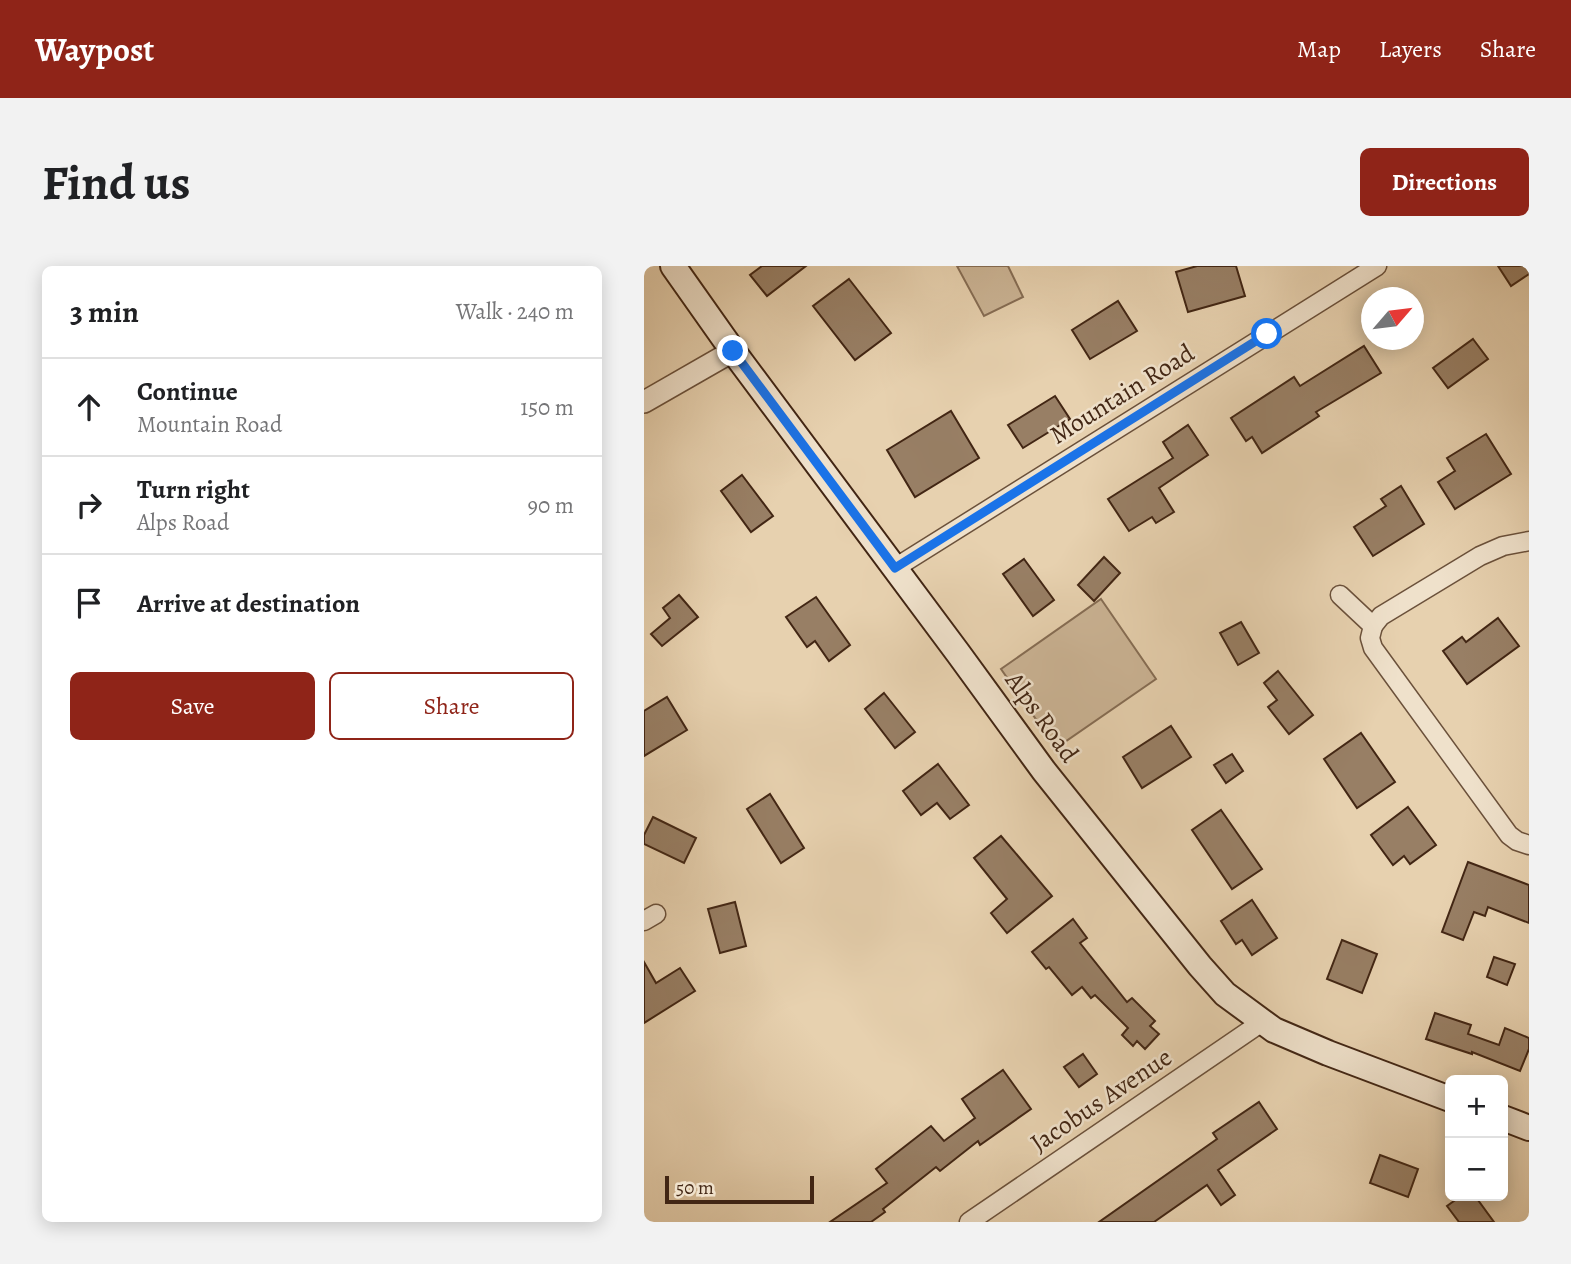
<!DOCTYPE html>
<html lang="en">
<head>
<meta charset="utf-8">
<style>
	body { margin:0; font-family:Alegreya,serif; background:#f2f2f2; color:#202124 }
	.controls { position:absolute; right:21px; bottom:21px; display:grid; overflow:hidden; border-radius:10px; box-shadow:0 4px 18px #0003 }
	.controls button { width:63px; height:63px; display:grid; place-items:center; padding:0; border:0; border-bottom:2px solid #e0e0e0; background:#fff; color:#202124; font:35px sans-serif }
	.compass { position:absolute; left:717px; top:21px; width:63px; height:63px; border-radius:50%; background:#fff; box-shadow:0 4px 18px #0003; rotate:62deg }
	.scale { position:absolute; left:21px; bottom:18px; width:149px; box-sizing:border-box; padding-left:7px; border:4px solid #422614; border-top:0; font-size:19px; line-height:24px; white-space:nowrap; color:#422614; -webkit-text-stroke:5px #efe1cb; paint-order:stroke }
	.stop { position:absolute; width:21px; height:21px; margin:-16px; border:5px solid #1a73e8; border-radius:50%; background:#fff }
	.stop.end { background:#1a73e8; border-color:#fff; box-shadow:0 2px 7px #0008 }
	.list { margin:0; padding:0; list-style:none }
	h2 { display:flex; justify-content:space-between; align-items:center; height:91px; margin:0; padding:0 28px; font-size:30px }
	h2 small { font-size:23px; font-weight:400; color:#757577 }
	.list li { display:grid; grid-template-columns:46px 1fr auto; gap:21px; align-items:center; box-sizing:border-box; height:98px; padding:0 28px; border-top:2px solid #e0e0e0 }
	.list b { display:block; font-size:26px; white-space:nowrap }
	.list p { margin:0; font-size:23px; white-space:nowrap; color:#757577 }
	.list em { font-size:23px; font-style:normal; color:#757577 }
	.actions { display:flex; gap:14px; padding:21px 28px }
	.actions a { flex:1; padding:16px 0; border:2px solid #8f2418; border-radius:10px; text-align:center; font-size:24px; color:#8f2418 }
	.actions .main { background:#8f2418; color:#fff }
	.icon { flex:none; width:38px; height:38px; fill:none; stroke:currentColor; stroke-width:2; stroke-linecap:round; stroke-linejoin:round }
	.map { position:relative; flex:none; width:885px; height:956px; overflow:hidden; border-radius:10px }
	header { display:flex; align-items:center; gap:42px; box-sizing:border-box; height:98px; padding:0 35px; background:#8f2418; color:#fff }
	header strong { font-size:33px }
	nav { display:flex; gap:38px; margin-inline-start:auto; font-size:24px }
	.intro { display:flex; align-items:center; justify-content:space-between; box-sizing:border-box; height:168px; padding:0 42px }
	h1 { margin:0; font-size:49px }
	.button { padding:18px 32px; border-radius:10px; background:#8f2418; color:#fff; font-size:24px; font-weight:700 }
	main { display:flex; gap:42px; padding:0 42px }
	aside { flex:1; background:#fff; border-radius:10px; box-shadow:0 4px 18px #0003 }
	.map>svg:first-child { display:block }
	.green { fill:#cbb495; stroke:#866d54; stroke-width:2 }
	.building { fill:#987f65; stroke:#422614; stroke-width:2 }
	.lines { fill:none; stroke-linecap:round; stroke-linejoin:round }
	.minor-casing { stroke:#6b513b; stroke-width:21 }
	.tertiary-casing { stroke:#6b513b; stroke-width:24 }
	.secondary-casing { stroke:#422614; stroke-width:28 }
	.minor { stroke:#efe1cb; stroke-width:18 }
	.tertiary { stroke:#efe1cb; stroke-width:21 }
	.secondary { stroke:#efe1cb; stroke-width:24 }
	.route { stroke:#1a73e8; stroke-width:9 }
	.labels { text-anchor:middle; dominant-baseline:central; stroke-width:5; stroke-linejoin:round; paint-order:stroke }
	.street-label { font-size:26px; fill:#422614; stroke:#efe1cb }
</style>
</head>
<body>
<header>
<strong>Waypost</strong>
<nav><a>Map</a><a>Layers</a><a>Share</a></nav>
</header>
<div class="intro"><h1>Find us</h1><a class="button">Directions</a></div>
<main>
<aside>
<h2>3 min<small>Walk · 240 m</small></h2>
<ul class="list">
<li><svg class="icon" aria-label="ahead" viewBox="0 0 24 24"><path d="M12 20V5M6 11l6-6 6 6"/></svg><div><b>Continue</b><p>Mountain Road</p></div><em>150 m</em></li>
<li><svg class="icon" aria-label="right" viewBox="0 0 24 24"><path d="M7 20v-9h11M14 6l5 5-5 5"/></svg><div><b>Turn right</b><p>Alps Road</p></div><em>90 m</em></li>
<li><svg class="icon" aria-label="arrive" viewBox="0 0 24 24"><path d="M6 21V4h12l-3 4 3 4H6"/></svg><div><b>Arrive at destination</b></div></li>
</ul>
<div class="actions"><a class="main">Save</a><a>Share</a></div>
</aside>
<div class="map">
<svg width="885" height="956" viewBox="0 0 885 956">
	<rect width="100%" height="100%" fill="#e7d1af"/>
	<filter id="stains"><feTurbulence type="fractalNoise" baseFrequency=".00286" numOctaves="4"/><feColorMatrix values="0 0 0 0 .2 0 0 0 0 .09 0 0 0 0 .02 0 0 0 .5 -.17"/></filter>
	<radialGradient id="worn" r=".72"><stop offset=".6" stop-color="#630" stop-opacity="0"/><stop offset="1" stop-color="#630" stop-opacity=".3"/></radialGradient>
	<g class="green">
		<polygon points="313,0 364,0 379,31 340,50"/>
		<polygon points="457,333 512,413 412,482 357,403"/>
	</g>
	<g class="building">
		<polygon points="118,0 162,0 123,30 106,9"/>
		<polygon points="553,0 592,0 601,30 544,46 532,6"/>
		<polygon points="854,0 885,0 885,8 867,20"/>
		<polygon points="205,13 247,67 211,94 169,40"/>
		<polygon points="474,35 493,65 446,93 428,64"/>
		<polygon points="829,73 844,93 804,122 789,102"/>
		<polygon points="720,80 737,107 672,146 675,150 618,187 608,171 602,175 587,152 650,111 656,120"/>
		<polygon points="411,130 426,153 379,182 364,159"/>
		<polygon points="307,145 335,192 271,231 243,184"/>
		<polygon points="544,159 564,189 515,222 530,246 512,257 508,251 485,265 464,233 529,192 519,176"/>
		<polygon points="842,168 867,208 811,243 794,216 811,205 803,192"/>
		<polygon points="98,209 129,250 107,266 77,225"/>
		<polygon points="757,220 780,258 729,290 710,261 742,240 737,233"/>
		<polygon points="460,291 476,307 450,335 434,319"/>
		<polygon points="380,293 410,334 389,350 359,308"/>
		<polygon points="35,329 54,351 18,380 7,368 26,352 19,342"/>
		<polygon points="172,331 206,379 185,395 171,375 163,381 142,351"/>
		<polygon points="854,352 875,380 823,418 799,385 818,371 822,376"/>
		<polygon points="597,356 615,387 594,399 576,367"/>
		<polygon points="634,405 669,449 645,468 624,441 633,434 620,417"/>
		<polygon points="240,427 271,466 251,482 221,443"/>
		<polygon points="23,431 43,464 0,490 0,445"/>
		<polygon points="527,460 547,491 498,522 479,491"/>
		<polygon points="717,467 751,516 713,542 680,493"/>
		<polygon points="588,488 599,505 582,517 570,499"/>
		<polygon points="294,498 325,539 306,553 293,537 277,549 259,525"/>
		<polygon points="126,528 160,582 137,597 103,543"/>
		<polygon points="764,541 792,579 766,598 760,590 749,599 727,569"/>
		<polygon points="577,544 618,603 588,623 548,564"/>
		<polygon points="9,551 52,572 40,597 0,578 0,569"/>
		<polygon points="357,570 408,630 363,667 347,647 363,633 330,592"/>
		<polygon points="824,596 885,619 885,657 844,641 841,650 830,646 819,674 798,666"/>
		<polygon points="608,634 633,672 608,689 598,674 592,678 577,655"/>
		<polygon points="91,636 102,680 76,687 64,643"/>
		<polygon points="429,653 443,672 436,677 483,736 488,732 511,755 506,760 515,768 501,783 493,775 489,780 478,769 484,762 451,729 447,732 438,721 428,729 405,701 402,703 388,686"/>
		<polygon points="698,674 733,688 718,727 683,713"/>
		<polygon points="850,691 871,698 863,719 843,711"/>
		<polygon points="0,696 12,717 36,702 51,725 0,757"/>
		<polygon points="791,747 827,759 824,768 855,779 861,762 885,772 885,783 876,805 828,786 828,788 782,773"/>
		<polygon points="439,788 453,808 435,821 420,801"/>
		<polygon points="359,804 387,843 336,879 334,875 296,905 292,901 239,943 241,946 227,956 186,956 243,917 232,903 287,860 300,875 331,852 318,833"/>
		<polygon points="615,836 633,863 574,904 591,929 577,939 563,919 510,956 455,956 573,873 569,867"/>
		<polygon points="736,889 774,903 764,931 726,917"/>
		<polygon points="817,930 831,930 850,956 815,956 803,940"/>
	</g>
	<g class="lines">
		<g class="minor-casing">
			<g id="minor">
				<polyline points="251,302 733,0"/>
				<polyline points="696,329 729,360 726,372 729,382 865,569 873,575 885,579"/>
				<polyline points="729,360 737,350 836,290 859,280 885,275"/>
				<polyline points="0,655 12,648"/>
				<polyline points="325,956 618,756"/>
			</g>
		</g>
		<g class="tertiary-casing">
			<polyline id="tertiary" points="0,136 89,85"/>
		</g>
		<g class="secondary-casing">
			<g id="secondary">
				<polyline points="29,0 89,85 314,387 400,505 556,700 581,728 630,764 684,787 806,833"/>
				<polyline points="859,852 885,862"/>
			</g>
		</g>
		<use href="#minor" class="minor"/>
		<use href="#tertiary" class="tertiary"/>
		<use href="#secondary" class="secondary"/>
	</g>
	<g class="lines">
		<polyline class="route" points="89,85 251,302 623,68"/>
	</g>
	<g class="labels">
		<g class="street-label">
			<text transform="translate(478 128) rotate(-32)">Mountain Road</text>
			<text transform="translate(398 451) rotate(54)">Alps Road</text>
			<text transform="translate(457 834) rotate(-34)">Jacobus Avenue</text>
		</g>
	</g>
	<rect width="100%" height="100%" filter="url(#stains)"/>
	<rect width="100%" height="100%" fill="url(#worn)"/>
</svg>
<div class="controls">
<button>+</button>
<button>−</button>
</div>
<svg class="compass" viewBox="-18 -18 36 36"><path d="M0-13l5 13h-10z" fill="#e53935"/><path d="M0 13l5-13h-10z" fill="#757577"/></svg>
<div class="scale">50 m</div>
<div class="stop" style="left:623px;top:68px"></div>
<div class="stop end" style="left:89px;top:85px"></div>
</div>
</main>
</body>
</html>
